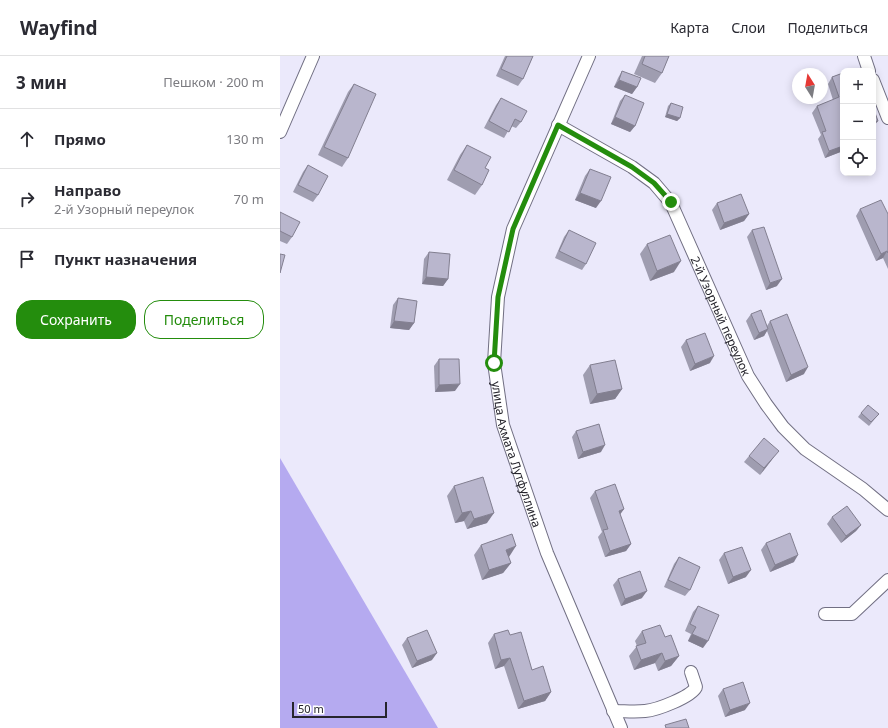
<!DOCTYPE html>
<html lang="ru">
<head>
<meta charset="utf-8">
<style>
	body { margin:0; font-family:"Noto Sans",sans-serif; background:#f2f2f3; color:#2b2b33 }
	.controls { position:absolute; right:12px; top:12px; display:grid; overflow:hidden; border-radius:8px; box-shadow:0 2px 10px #0003 }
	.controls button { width:36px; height:36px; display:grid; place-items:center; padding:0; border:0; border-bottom:1px solid #e1e1e2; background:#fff; color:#2b2b33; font:20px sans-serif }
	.compass { position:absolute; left:512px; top:12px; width:36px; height:36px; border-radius:50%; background:#fff; box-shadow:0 2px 10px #0003; rotate:349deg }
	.scale { position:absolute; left:12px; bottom:10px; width:95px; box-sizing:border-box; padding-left:4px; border:2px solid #26252d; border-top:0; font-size:11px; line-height:14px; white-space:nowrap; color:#26252d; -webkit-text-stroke:3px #fff; paint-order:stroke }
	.stop { position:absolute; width:12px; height:12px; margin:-9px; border:3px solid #248d0d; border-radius:50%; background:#fff }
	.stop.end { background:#248d0d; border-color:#fff; box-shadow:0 1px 4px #0008 }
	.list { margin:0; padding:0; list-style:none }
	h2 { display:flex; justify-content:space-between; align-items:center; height:52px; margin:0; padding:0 16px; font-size:17px }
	h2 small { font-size:13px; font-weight:400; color:#7c7c81 }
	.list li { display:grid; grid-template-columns:26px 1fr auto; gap:12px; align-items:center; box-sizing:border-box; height:60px; padding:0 16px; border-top:1px solid #e1e1e2 }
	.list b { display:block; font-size:15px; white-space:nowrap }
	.list p { margin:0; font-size:13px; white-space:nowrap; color:#7c7c81 }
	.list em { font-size:13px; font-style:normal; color:#7c7c81 }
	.actions { display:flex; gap:8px; padding:12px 16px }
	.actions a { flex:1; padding:9px 0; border:1px solid #248d0d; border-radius:16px; text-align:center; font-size:14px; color:#248d0d }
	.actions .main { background:#248d0d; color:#fff }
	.icon { flex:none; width:22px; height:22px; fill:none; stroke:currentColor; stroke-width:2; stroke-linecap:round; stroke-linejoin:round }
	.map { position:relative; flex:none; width:608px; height:672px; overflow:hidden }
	header { display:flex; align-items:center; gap:24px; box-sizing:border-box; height:56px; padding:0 20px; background:#fff; border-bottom:1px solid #e1e1e2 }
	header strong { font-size:19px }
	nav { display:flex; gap:22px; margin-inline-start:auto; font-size:14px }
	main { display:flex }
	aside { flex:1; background:#fff }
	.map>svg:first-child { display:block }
	.forest { fill:#b5aaf0 }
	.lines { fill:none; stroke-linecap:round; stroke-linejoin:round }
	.street-casing { stroke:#716f83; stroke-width:14 }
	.street { stroke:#fff; stroke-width:12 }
	.wall { fill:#9f9db0 }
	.shaded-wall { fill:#827f90 }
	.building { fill:#b9b6cd; stroke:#827f90 }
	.route { stroke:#248d0d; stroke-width:5 }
	.labels { text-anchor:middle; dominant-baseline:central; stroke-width:3; stroke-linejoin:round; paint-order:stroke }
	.street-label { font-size:12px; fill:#26252d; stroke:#fff }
</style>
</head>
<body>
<header>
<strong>Wayfind</strong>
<nav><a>Карта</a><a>Слои</a><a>Поделиться</a></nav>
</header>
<main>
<aside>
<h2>3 мин<small>Пешком · 200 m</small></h2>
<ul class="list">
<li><svg class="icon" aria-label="ahead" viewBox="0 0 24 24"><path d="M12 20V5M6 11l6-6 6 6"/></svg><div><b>Прямо</b></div><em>130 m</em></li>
<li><svg class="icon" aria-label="right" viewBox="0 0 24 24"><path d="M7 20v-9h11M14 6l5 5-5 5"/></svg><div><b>Направо</b><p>2-й Узорный переулок</p></div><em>70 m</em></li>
<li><svg class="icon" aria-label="arrive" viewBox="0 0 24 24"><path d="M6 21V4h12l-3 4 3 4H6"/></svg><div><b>Пункт назначения</b></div></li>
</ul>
<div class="actions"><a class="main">Сохранить</a><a>Поделиться</a></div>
</aside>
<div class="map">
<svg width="608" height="672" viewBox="0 0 608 672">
	<rect width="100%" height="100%" fill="#ebe9fb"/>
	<polygon class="forest" points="0,402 158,672 0,672"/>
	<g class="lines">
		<g class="street-casing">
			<g id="street">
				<path id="s1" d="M309,0L233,173L218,241L214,307L223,369L267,497L341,672"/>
				<polyline points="584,0 589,15"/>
				<polyline points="593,24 608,62"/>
				<path id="s2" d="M278,69L352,111L374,127L391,147L468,320L486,348L503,371L525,393L583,433L608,454"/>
				<polyline points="0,76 33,0"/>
				<polyline points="545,558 572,558 608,524"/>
				<path d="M333,655C344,655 355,656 365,655C377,654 411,641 416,631L411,616"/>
			</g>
		</g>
		<use href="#street" class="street"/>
	</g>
	<g class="wall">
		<polygon points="225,0 253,0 243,23 238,30 216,20"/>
		<polygon points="362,0 389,0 382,17 375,27 354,18"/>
		<polygon points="342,15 357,31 352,38 334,31 338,22"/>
		<polygon points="563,17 563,95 545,102 538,83 541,79 532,57 537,50 553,44 548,28 552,21"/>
		<polygon points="74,28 68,102 62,111 38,99 68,36"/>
		<polygon points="345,39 355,70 350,76 331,68 340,45"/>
		<polygon points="221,42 241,66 236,72 231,70 224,82 204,72 216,49"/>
		<polygon points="391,47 400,62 397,65 385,61 388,50"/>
		<polygon points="187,89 205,112 202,129 195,139 167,124 180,99"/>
		<polygon points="28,109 38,139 33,146 13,136 23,116"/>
		<polygon points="310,113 316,152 295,144 305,120"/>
		<polygon points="437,147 469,158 464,165 440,174 432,154"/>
		<polygon points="580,153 608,158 608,213 603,202 596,205 576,160"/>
		<polygon points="0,156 12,181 7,188 0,185"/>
		<polygon points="289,174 306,208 302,214 275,202 284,181"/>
		<polygon points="472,174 497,230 486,234 467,181"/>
		<polygon points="367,188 394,216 370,225 360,198"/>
		<polygon points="149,196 168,223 163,230 142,228 144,203"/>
		<polygon points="118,242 134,267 129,274 110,272 113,249"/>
		<polygon points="471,258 487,270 490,265 524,318 506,326 487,275 484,280 474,284 466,265"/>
		<polygon points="406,284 430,307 410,315 401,291"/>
		<polygon points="159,303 175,335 155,336 154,310"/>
		<polygon points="310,309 342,333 335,343 310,348 303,319"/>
		<polygon points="581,357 599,358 589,370 578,361"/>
		<polygon points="296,375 321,396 298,403 292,381"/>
		<polygon points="469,400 494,401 480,419 464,406"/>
		<polygon points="174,430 207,467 187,473 184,465 175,467 167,440"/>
		<polygon points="315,435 344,453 340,458 351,488 346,495 325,501 318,481 322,476 310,442"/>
		<polygon points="552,461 581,469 576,475 561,487 547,468"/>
		<polygon points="486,487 514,506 490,516 481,494"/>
		<polygon points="201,489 229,501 228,501 231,507 223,517 202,524 194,499"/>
		<polygon points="444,497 466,521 448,528 439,504"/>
		<polygon points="399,501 410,534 405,540 384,531 394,508"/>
		<polygon points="338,523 362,542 341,550 333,529"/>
		<polygon points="418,550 423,592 408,585 411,578 405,575 413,556"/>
		<polygon points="362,575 385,581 399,600 391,610 378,615 375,607 354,614 349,600 357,590 355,585"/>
		<polygon points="214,578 230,579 252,614 271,636 265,645 238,653 224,610 215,613 208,587"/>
		<polygon points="127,582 152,604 132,612 122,589"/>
		<polygon points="443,633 465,654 445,661 438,640"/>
	</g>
	<g class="shaded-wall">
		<polygon points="339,24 357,31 352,38 334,31"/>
		<polygon points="387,58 400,62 397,65 385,61"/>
		<polygon points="335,61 355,70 350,76 331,68"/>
		<polygon points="598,65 593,71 593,66"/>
		<polygon points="563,90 563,95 545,102 549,95"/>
		<polygon points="300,137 321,145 316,152 295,144"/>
		<polygon points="469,158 464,165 440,174 444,167"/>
		<polygon points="607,195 603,202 596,205 601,198"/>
		<polygon points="401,205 394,216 370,225 377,215"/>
		<polygon points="146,221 168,223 163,230 142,228"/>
		<polygon points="502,223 497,230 486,234 490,227"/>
		<polygon points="114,265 134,267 129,274 110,272"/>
		<polygon points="488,273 484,280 474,284 479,277"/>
		<polygon points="434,300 430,307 410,315 415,308"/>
		<polygon points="528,311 524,318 506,326 511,319"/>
		<polygon points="180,328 175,335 155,336 159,329"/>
		<polygon points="342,333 335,343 310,348 317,338"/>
		<polygon points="325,389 321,396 298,403 303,396"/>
		<polygon points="499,395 494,401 480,419 484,412"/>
		<polygon points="344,453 339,460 339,455"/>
		<polygon points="191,455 184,465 175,467 182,457"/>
		<polygon points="214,457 207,467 187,473 194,463"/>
		<polygon points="581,469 576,475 561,487 566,480"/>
		<polygon points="351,488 346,495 325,501 330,495"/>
		<polygon points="236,490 229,501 219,504 226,494"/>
		<polygon points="518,499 514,506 490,516 495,509"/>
		<polygon points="231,507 223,517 202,524 209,514"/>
		<polygon points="471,514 466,521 448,528 453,521"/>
		<polygon points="367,535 362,542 341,550 345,543"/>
		<polygon points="412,578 428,585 423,592 408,585"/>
		<polygon points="157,597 152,604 132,612 137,605"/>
		<polygon points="382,597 375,607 354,614 361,604"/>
		<polygon points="399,600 391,610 378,615 385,605"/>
		<polygon points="230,602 224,610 215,613 221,604"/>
		<polygon points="271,636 265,645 238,653 244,645"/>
		<polygon points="470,647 465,654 445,661 450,654"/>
	</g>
	<g class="building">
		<polygon points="227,0 253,0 243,23 221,13"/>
		<polygon points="365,0 389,0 382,17 362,8"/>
		<polygon points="342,15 361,22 357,31 339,24"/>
		<polygon points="563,17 563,90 549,95 542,76 546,75 537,50 559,41 552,21"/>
		<polygon points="74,28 96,38 68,102 44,91"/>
		<polygon points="345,39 364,47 355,70 335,61"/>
		<polygon points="221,42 247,55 241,66 235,63 229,76 209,65"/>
		<polygon points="391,47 403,51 400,62 387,58"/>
		<polygon points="593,54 594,54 598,65 593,66"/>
		<polygon points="187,89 211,101 205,112 209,114 202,129 174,114"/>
		<polygon points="28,109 48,120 38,139 18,129"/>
		<polygon points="310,113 331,121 321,145 300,137"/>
		<polygon points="461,138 469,158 444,167 437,147"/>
		<polygon points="601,144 608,158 608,197 607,195 601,198 580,153"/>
		<polygon points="0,156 20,166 12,181 0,175"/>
		<polygon points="484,171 502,223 490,227 472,174"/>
		<polygon points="289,174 316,187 306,208 279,195"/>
		<polygon points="390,179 401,205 377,215 367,188"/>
		<polygon points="149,196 170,198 168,223 146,221"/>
		<polygon points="0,198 5,199 0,217"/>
		<polygon points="118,242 137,245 134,267 114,265"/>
		<polygon points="481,254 488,273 479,277 471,258"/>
		<polygon points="507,258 528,311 511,319 490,265"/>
		<polygon points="425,277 434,300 415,308 406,284"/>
		<polygon points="159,303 179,303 180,328 159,329"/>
		<polygon points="335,304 342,333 317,338 310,309"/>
		<polygon points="588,349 599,358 591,366 581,357"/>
		<polygon points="319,368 325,389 303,396 296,375"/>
		<polygon points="484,382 499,395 484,412 469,400"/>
		<polygon points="203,421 214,457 194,463 191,455 182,457 174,430"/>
		<polygon points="335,428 344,453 339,455 351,488 330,495 323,474 328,473 315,435"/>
		<polygon points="567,450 581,469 566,480 552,461"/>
		<polygon points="510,477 518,499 495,509 486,487"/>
		<polygon points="232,478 236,490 226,494 231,507 209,514 201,489"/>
		<polygon points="462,491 471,514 453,521 444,497"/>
		<polygon points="399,501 420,511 410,534 388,524"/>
		<polygon points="360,515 367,535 345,543 338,523"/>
		<polygon points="418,550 439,559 428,585 412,578 416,571 410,568"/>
		<polygon points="380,569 385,581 391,579 399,600 385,605 382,597 361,604 356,590 366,587 362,575"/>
		<polygon points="147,574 157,597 137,605 127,582"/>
		<polygon points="228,574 230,579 241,576 252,614 263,610 271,636 244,645 230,602 221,604 214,578"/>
		<polygon points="463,626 470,647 450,654 443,633"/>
		<polygon points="406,663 409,672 386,672 385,669"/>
	</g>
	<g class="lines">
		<polyline class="route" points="214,307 218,241 233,173 278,69 352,111 374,127 391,146"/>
	</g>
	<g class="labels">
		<g class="street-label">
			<text stroke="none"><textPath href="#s2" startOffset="262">2-й Узорный переулок</textPath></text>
			<text stroke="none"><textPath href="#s1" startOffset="419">улица Ахмата Лутфуллина</textPath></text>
		</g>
	</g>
</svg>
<div class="controls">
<button>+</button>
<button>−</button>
<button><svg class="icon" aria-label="locate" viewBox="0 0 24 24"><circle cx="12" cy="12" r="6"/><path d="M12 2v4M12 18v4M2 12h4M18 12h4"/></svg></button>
</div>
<svg class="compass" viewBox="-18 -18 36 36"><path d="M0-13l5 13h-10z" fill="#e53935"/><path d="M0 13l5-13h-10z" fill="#7c7c81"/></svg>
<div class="scale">50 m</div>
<div class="stop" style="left:214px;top:307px"></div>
<div class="stop end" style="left:391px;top:146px"></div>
</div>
</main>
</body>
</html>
